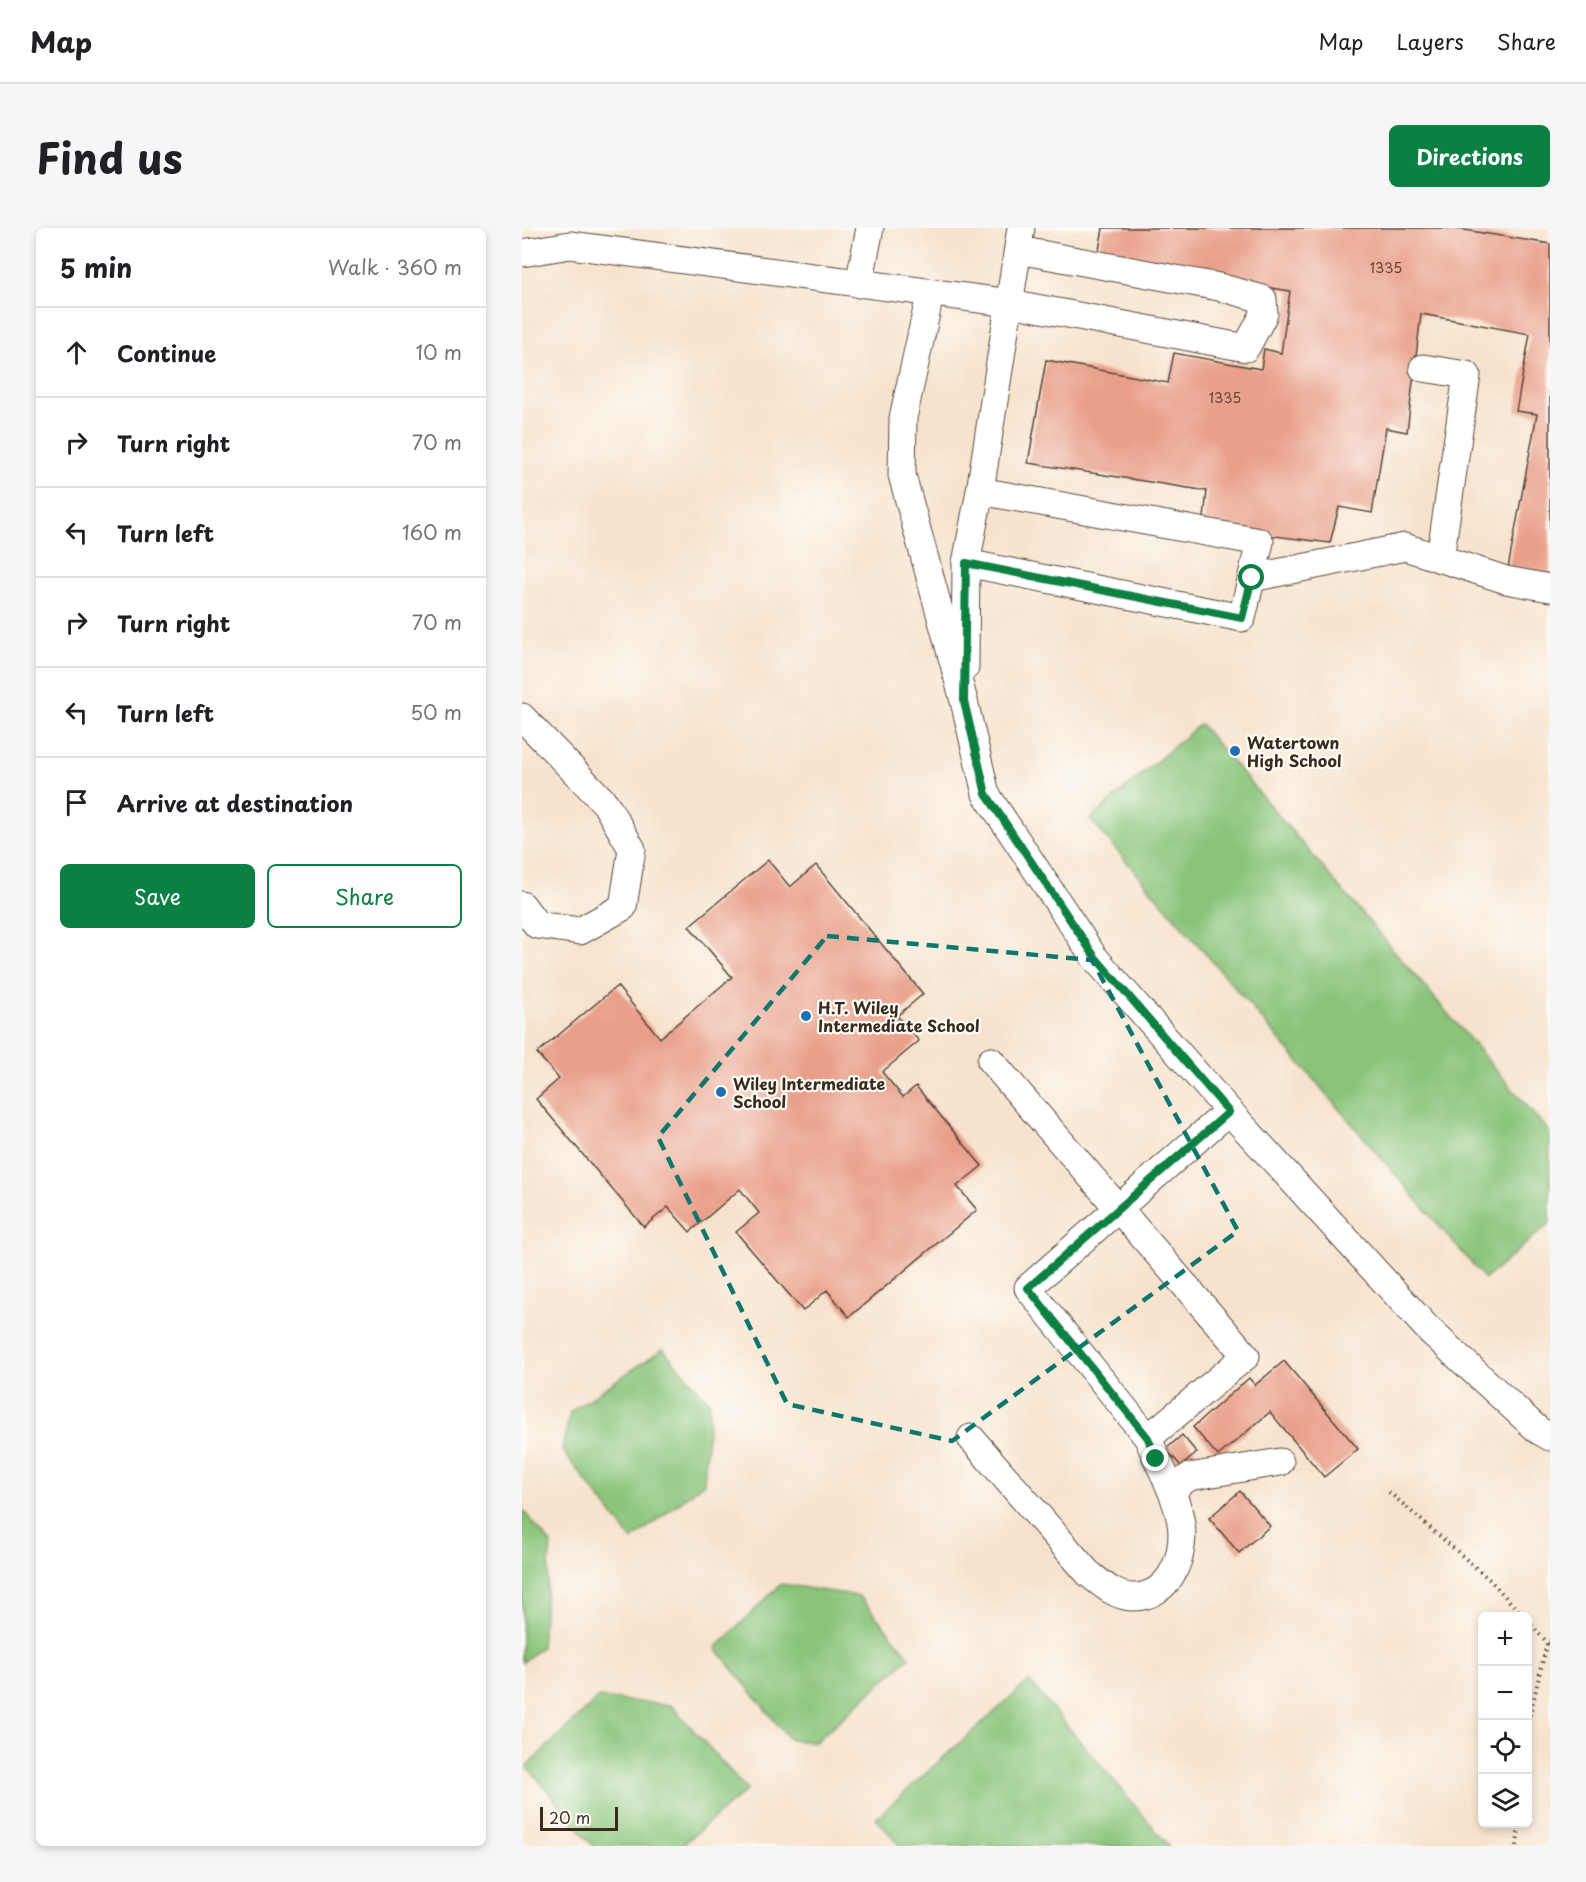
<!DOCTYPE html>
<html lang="en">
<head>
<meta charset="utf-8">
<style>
	body { margin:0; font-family:"Playpen Sans",sans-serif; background:#f6f6f6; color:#202124 }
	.controls { position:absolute; right:18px; bottom:18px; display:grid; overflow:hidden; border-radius:9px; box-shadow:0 3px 9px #0003 }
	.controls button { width:54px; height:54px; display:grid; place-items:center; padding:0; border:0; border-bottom:2px solid #e0e0e0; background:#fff; color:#202124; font:30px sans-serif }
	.scale { position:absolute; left:18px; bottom:15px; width:78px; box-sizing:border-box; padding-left:6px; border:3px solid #3b2a1e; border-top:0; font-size:16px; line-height:21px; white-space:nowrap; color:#3b2a1e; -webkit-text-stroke:4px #fdfcf7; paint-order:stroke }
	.stop { position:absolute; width:18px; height:18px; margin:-14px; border:4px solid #0b8043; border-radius:50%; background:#fff }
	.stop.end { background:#0b8043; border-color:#fff; box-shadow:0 2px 6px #0008 }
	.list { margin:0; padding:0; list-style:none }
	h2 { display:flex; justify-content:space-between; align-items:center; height:78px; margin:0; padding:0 24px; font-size:26px }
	h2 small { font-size:20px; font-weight:400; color:#757577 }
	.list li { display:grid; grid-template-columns:39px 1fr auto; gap:18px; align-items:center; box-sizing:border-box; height:90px; padding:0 24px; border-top:2px solid #e0e0e0 }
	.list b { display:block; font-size:22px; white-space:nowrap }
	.list em { font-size:20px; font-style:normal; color:#757577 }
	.actions { display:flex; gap:12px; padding:18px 24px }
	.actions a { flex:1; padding:14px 0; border:2px solid #0b8043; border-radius:9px; text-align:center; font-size:21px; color:#0b8043 }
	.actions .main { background:#0b8043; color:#fff }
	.icon { flex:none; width:33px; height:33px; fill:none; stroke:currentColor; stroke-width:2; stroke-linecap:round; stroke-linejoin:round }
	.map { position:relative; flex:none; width:1028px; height:1618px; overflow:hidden; border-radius:9px }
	header { display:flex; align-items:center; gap:36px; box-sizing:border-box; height:84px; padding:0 30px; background:#fff; border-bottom:2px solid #e0e0e0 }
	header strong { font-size:28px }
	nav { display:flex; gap:33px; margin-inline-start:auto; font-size:21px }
	.intro { display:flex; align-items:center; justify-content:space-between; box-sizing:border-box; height:144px; padding:0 36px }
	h1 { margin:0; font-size:42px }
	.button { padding:15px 27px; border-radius:9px; background:#0b8043; color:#fff; font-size:21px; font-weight:700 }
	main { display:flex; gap:36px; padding:0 36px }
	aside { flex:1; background:#fff; border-radius:9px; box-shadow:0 3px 9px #0003 }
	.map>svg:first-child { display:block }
	.green { fill:#89c47a; stroke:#62774c; stroke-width:1.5 }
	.building { fill:#e99f89 }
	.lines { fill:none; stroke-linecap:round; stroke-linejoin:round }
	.minor-casing { stroke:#574638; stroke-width:29 }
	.path { stroke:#574638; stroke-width:4; stroke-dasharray:1.5 4.5; stroke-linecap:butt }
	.minor { stroke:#fff; stroke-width:27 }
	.route { stroke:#0b8043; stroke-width:8 }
	.marked { fill:none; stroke:#0f766e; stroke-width:4.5; stroke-dasharray:12 8; stroke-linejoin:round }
	.poi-dot { fill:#1f6fb2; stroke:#fdfcf7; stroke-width:2 }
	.labels { text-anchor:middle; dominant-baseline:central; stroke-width:4.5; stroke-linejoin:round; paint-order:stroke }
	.number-label { font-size:14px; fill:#664739 }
	.poi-label { font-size:16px; font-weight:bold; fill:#3b2a1e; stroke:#fdfcf7; text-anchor:start }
</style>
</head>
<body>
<header>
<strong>Map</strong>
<nav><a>Map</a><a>Layers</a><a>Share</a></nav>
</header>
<div class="intro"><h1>Find us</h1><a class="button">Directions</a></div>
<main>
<aside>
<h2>5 min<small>Walk · 360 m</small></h2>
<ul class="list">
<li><svg class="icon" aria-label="ahead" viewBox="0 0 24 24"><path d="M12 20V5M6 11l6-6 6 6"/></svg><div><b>Continue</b></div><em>10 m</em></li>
<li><svg class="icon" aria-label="right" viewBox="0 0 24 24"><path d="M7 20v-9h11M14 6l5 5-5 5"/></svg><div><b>Turn right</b></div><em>70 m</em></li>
<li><svg class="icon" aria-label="left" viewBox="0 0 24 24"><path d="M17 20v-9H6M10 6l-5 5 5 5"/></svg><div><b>Turn left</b></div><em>160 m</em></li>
<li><svg class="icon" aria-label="right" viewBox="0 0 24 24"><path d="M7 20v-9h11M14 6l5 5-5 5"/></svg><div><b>Turn right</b></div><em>70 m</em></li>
<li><svg class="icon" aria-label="left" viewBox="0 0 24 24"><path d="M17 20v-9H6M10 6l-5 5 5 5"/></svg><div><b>Turn left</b></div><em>50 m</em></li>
<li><svg class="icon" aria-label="arrive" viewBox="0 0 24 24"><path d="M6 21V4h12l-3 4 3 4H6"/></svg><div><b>Arrive at destination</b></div></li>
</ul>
<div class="actions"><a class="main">Save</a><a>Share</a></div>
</aside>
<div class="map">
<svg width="1028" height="1618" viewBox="0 0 1028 1618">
	<rect width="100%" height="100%" fill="#fdfcf7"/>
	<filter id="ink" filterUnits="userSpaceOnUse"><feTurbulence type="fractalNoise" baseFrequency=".0167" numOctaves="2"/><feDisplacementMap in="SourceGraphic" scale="12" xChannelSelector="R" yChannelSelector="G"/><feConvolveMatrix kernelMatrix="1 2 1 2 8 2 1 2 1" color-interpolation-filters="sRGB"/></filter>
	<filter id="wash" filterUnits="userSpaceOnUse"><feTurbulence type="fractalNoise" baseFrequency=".008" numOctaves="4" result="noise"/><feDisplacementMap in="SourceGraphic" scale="24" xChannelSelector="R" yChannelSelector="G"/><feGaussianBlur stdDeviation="1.35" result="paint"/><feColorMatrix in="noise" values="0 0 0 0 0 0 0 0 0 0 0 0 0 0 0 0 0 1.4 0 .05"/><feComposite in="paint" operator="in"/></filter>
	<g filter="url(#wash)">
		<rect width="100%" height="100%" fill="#f7e3cd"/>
		<g class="green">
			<polygon points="678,496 1028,905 1028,995 963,1051 568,591"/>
			<polygon points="141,1121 188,1175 182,1255 110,1312 40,1222 48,1184"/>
			<polygon points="0,1281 29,1316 19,1419 0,1435"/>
			<polygon points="259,1356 337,1368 388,1429 293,1514 268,1512 194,1420"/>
			<polygon points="507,1453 647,1618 378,1618 354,1590"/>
			<polygon points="76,1470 149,1477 225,1562 159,1618 71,1618 5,1538"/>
		</g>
		<g id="blocks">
			<g class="building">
				<polygon points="581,0 930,0 1028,16 1028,346 986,340 1015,186 994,183 1008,106 899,86 885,204 864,200 850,285 817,279 808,315 681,299 685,263 506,235 524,132 646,155 652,125 739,141 742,121 759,125 768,63 575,33"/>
				<polygon points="246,632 268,659 294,637 401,766 375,788 397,813 360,844 381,869 394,858 460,938 435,958 455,982 327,1089 305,1062 281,1083 214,1004 237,985 218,961 168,1004 146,979 122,999 14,871 37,851 15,825 95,758 138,810 210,749 167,698"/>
				<polygon points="762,1133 836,1221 802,1249 748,1184 696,1228 671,1199 727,1150 733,1157"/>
				<polygon points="660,1207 675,1225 659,1238 644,1221"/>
				<polygon points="718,1263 748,1298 717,1325 687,1290"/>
			</g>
		</g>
	</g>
	<g filter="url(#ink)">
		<use href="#blocks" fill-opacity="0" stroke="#574638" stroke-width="1.5"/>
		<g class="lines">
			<g class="minor-casing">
				<g id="minor">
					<polyline points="0,25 48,17 488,75 724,120 742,86 741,71 697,59 496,22"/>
					<polyline points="337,56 348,0"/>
					<polyline points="408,67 381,190 380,247 442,473 464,566 572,729 707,883 906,1101 1016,1202 1028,1209"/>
					<polyline points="901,140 945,147 918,331"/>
					<polyline points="444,335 720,390 738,314 458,263"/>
					<polyline points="730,350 883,319 984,352 1028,360"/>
					<polyline points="443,439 444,335 458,263 499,0"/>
					<polyline points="0,489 83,575 110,621 101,679 58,703 15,697 0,677"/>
					<polyline points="469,833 724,1128 626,1210 506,1060 707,883"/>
					<path d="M449,1210L566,1345C579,1355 592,1368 610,1369C648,1370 664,1327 659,1295C654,1265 637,1238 626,1210"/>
					<polyline points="649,1262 667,1249 758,1234"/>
				</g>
			</g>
			<g class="path">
				<polyline points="867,1264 968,1352 1001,1388"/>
				<polyline points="1005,1393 1028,1417"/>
				<polyline points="1005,1499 1025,1415 1028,1412"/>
				<polyline points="995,1618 997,1596"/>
			</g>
			<use href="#minor" class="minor"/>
		</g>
	</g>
	<g class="lines" filter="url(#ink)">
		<polyline class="route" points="634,1231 626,1210 506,1060 707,884 573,729 464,566 442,473 444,335 720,390 730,350"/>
	</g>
	<path class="marked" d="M305,708L570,732L716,1003L430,1213L265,1176L136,909Z"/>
	<g class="poi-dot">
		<circle cx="713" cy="523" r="6"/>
		<circle cx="284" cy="788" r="6"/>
		<circle cx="199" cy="864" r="6"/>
	</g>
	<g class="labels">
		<g class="number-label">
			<text x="864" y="39">1335</text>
			<text x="703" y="169">1335</text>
		</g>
		<g class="poi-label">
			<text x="725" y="514">Watertown<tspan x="725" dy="18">High School</tspan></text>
			<text x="296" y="779">H.T. Wiley<tspan x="296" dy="18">Intermediate School</tspan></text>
			<text x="211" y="855">Wiley Intermediate<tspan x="211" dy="18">School</tspan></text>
		</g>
	</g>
</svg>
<div class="controls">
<button>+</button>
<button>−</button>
<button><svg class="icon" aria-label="locate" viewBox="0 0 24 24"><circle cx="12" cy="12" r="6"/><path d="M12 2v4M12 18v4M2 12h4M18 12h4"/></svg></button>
<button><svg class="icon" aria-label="layers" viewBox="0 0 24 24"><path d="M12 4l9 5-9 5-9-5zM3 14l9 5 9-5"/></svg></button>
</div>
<div class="scale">20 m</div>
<div class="stop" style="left:730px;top:350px"></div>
<div class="stop end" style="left:634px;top:1231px"></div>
</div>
</main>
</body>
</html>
